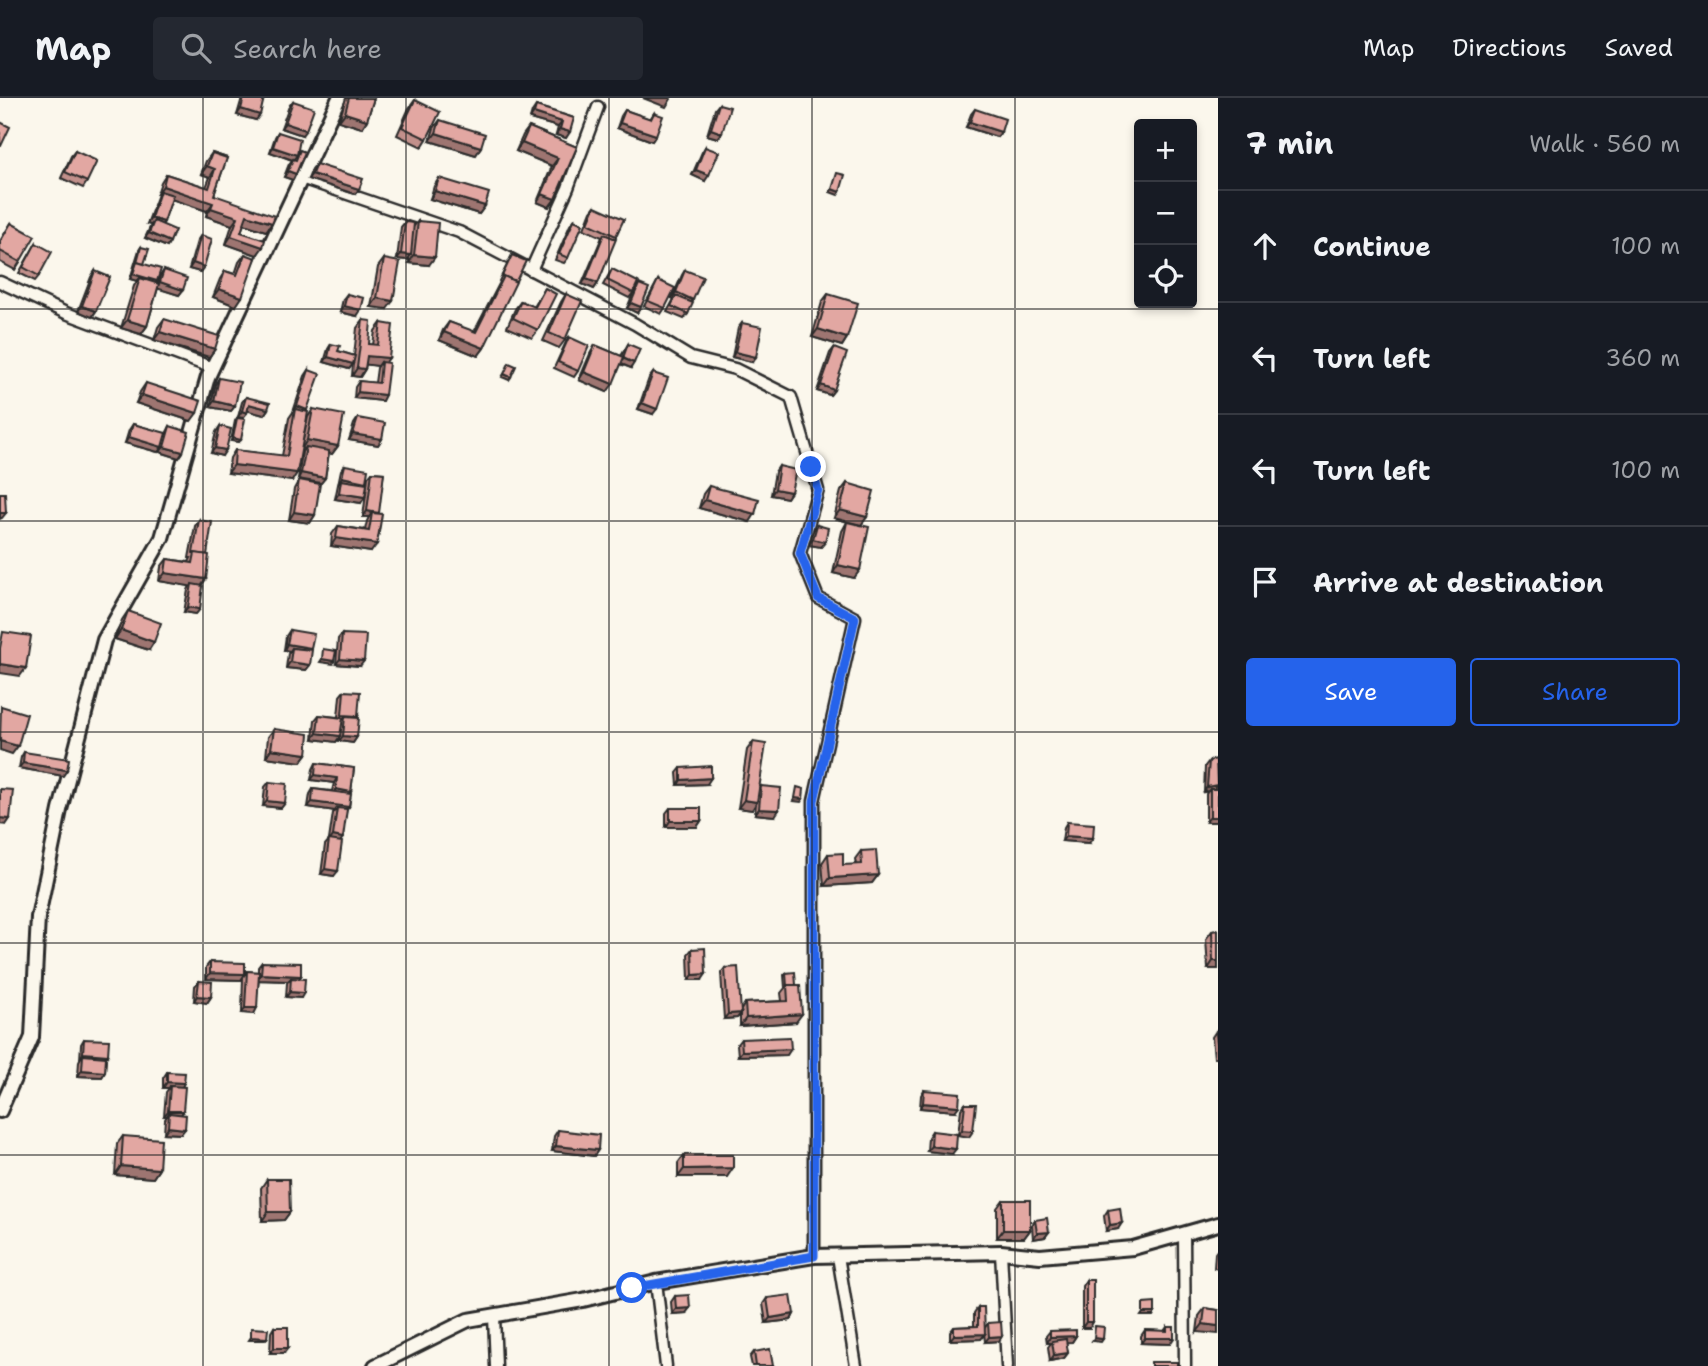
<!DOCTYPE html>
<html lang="en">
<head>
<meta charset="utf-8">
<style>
	body { margin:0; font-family:"Shantell Sans",sans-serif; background:#242831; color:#f1f3f6 }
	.controls { position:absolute; right:21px; top:21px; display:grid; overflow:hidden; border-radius:7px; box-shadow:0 4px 10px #0003 }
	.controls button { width:63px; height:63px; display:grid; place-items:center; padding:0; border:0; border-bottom:2px solid #363941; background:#171b24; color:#f1f3f6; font:35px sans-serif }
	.stop { position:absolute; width:21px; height:21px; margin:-16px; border:5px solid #2563eb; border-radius:50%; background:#fff }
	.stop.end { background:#2563eb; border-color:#fff; box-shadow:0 2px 7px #0008 }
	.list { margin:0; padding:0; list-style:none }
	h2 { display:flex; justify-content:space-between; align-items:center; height:91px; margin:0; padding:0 28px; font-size:30px }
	h2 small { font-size:23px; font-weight:400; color:#9ea1a6 }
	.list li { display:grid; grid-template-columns:46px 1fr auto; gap:21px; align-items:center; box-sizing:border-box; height:112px; padding:0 28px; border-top:2px solid #363941 }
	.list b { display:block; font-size:26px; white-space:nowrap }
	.list em { font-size:23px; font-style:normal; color:#9ea1a6 }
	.actions { display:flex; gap:14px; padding:21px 28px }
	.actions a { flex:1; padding:16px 0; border:2px solid #2563eb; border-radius:7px; text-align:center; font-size:24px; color:#2563eb }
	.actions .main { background:#2563eb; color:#fff }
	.icon { flex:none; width:38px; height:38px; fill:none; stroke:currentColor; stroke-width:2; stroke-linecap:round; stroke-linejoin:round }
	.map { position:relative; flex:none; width:1218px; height:1268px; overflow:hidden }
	header { display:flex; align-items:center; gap:42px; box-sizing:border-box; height:98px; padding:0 35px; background:#171b24; border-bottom:2px solid #363941 }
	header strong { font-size:33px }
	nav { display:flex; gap:38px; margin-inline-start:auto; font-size:24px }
	.search { width:490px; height:63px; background:#242831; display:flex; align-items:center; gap:18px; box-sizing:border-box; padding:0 24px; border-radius:7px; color:#9ea1a6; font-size:26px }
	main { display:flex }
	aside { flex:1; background:#171b24 }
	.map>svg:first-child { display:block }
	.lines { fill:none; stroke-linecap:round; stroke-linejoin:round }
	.minor-casing { stroke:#2b2b2b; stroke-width:15 }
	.tertiary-casing { stroke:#2b2b2b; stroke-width:18 }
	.minor { stroke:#fbf7ec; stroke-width:10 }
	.tertiary { stroke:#fbf7ec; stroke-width:12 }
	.wall { fill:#c2908b; stroke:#2b2b2b; stroke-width:2 }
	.shaded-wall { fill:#9e7571; stroke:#2b2b2b; stroke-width:2 }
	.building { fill:#e2a7a2; stroke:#2b2b2b; stroke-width:2 }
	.route { stroke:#2563eb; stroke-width:9 }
	.grid { fill:none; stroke:#2b2b2b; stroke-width:2; stroke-opacity:0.55 }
</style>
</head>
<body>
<header>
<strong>Map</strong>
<div class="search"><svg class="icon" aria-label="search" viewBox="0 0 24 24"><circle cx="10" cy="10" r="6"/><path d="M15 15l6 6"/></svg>Search here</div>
<nav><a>Map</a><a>Directions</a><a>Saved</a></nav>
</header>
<main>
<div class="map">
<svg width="1218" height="1268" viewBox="0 0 1218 1268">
	<rect width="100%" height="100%" fill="#fbf7ec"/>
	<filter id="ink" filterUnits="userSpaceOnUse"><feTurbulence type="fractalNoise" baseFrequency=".0143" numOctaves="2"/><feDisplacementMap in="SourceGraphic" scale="14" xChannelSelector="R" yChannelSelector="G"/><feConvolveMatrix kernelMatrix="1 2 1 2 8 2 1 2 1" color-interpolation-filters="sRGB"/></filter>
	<g filter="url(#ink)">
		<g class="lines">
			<g class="minor-casing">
				<g id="minor">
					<polyline points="301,80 459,134 635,226 691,260 735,271 791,299 818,392 800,455 818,500 855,520 814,703 814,1158"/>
					<polyline points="531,172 568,90 598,9"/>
					<polyline points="0,184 66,215 213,270"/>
					<polyline points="1184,1136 1185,1268"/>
					<polyline points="1001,1154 1007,1268"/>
					<polyline points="838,1158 856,1268"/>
					<polyline points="656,1184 666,1268"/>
					<polyline points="494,1218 496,1268"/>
				</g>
			</g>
			<g class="tertiary-casing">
				<g id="tertiary">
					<polyline points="0,1013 32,939 38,819 60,712 104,542 162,440 208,279 339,0"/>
					<polyline points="375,1268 468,1222 583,1202 656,1184 814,1158 1001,1154 1040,1158 1133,1150 1218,1126"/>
				</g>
			</g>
			<use href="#minor" class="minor"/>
			<use href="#tertiary" class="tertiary"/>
		</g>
		<g class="wall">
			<polygon points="242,0 264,0 256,22 237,17"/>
			<polygon points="346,0 374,0 367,22 362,30 339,23"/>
			<polygon points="415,2 427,41 422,49 397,37 409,10"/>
			<polygon points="293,3 302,37 281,30 289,8"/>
			<polygon points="719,6 722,35 718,40 707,37 715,11"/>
			<polygon points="536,8 574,20 566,40 556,37 558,29 530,21 532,14"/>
			<polygon points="975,11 1001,34 997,39 966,29 971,16"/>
			<polygon points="625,12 650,21 654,15 656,37 652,43 617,30 621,18"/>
			<polygon points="440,22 476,57 430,43 434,30"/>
			<polygon points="529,29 577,49 555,101 549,109 537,104 552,68 516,53 523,37"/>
			<polygon points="278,34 297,56 300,52 293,82 284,79 289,66 292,62 270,54 275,39"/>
			<polygon points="705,49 705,83 692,77 702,54"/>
			<polygon points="75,53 87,84 83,90 61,80 71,58"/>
			<polygon points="212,55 227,60 214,97 266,133 244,126 241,134 257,157 226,146 232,127 206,118 207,113 172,101 162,127 170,144 167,149 145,140 151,127 147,126 158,96 157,96 161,84 166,76 206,89 210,79 201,76 206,63"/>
			<polygon points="316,66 359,91 355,96 308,81 312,71"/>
			<polygon points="439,80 485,108 479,116 430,101 434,88"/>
			<polygon points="595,108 616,138 598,185 594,191 582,186 602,139 584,131 591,113"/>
			<polygon points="574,122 568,160 564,165 555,162 570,127"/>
			<polygon points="418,123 429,167 409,165 409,159 407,162 397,161 401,129 405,124 414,128"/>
			<polygon points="11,125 20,164 15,172 0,164 0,143"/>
			<polygon points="201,137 200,174 189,171 197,143"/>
			<polygon points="36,145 39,178 35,183 19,175"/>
			<polygon points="141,149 144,166 157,183 156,185 158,185 160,178 164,172 183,192 179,197 158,190 147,228 141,236 121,230 134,188 137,183 130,181 139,152"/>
			<polygon points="245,156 236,208 213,199 220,181 225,173 235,176 239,164"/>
			<polygon points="512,157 484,250 478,258 439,242 443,232 449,224 474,234 500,184 499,183"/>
			<polygon points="384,161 387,211 371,209 378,169"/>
			<polygon points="612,171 633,195 629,200 603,187"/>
			<polygon points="685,172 691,205 688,216 684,221 667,214 674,201 672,200 682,177"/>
			<polygon points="95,173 96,213 92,219 78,213 91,179"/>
			<polygon points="658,182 665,210 661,216 644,208"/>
			<polygon points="639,186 641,209 637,215 627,210 635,191"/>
			<polygon points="545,190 538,232 532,240 507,229 515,211 521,203 534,209"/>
			<polygon points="347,196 357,218 340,214 343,201"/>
			<polygon points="566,196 565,242 559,250 543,243 561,204"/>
			<polygon points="828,196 847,240 842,248 812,239 822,204"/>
			<polygon points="164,221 215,251 209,259 154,242 158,229"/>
			<polygon points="363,222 369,246 373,247 375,233 381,225 386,265 382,303 354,300 355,289 359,283 375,285 377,270 378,268 366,266 365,271 360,279 352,278 353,265 349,271 324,264 328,251 331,246 338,253 354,258 357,230"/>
			<polygon points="742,225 752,264 732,259 738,230"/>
			<polygon points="569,239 578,273 574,279 554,270 566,244"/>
			<polygon points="628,246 631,270 620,266 607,294 579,282 590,256 595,247 621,258"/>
			<polygon points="834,250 834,292 830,297 817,293 830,255"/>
			<polygon points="309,272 306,313 302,347 308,319 313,311 338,348 332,356 329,355 325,380 321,385 298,381 302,354 305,350 302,350 292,383 228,375 230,360 235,352 282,358 289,320 293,314 305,278"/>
			<polygon points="653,275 653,316 638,311 649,280"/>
			<polygon points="219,280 235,308 231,313 210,309 216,285"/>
			<polygon points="146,285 191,323 136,305 140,294"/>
			<polygon points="246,299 268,311 264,317 247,312 243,320 238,319 242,304"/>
			<polygon points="237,320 239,344 231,343 235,323"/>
			<polygon points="358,320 382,341 378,347 349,342 354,326"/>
			<polygon points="133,326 166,336 170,328 183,354 179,360 160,354 162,349 158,354 125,345 129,332"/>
			<polygon points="220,328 222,358 211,355 216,334"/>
			<polygon points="345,367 366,384 364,386 361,405 335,401 341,372"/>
			<polygon points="779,368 791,394 787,400 771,397 775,374"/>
			<polygon points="372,374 384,375 371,454 331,448 332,436 338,428 365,432 367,423 369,419 363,419 368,379"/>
			<polygon points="299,382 315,417 310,425 289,422 294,391"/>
			<polygon points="847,385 867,419 861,427 860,472 854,480 833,475 842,433 847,424 859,427 834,420 841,393"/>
			<polygon points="709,388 750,424 699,410 703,396"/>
			<polygon points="199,422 201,488 200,511 196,516 184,514 188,492 190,488 159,483 161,469 167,461 189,464 191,460 189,460 195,428"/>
			<polygon points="817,427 825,444 821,449 809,447 813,433"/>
			<polygon points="128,513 149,552 115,541 122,522"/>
			<polygon points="290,532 311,550 310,552 310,567 306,572 286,570 288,555 290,553 284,552 286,538"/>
			<polygon points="342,536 360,568 336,566 338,541"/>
			<polygon points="344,593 356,620 357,639 353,645 339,643 339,640 336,644 313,641 315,622 319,617 338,619 340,598"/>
			<polygon points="274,631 307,656 301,664 266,659 268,639"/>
			<polygon points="753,644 759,690 761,688 775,718 755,716 756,705 752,712 738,710 747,652"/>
			<polygon points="24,654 63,678 19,670 21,659"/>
			<polygon points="1209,663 1216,678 1218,677 1218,721 1216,724 1206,724 1206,696 1208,693 1204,694 1205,668"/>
			<polygon points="316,665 354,670 349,709 347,711 340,744 334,778 321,776 325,747 329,742 333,715 335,713 308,709 310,696 313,691 332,693 334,685 311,682 313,671"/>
			<polygon points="681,670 707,686 678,687 677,675"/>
			<polygon points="269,684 285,705 281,710 263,708 265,689"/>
			<polygon points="670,710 701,723 697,729 666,729 666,715"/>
			<polygon points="1067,724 1089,745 1062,743 1064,729"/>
			<polygon points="861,753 878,777 872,785 824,788 822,765 828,756 843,767 856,767 855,761"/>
			<polygon points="1218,832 1218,871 1208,871 1206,841 1212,833"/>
			<polygon points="692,851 702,882 689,882 688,856"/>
			<polygon points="210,864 245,876 247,873 258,874 258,869 262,864 301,878 299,880 301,900 286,899 287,885 288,883 259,882 254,916 242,915 243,879 241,882 206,881 206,869"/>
			<polygon points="725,870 741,912 745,905 782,903 781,895 785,890 784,877 786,875 796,924 740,928 740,917 737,920 724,921 721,875"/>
			<polygon points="199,883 211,899 207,905 194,903 195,888"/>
			<polygon points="1216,933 1218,960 1214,960 1212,939"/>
			<polygon points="84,941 108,957 106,959 105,974 102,979 78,978 79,963 80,961 81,946"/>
			<polygon points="741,941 787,957 738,958 737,946"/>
			<polygon points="167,974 182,989 183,1013 181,1016 181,1036 164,1035 165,1021 167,1018 164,1018 166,994 169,990 163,990 163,980"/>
			<polygon points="924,992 955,1013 920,1010 921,997"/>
			<polygon points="965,1006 969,1039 958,1037 961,1011"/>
			<polygon points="558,1032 598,1052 594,1058 552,1053 554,1038"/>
			<polygon points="932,1033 952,1056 927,1053 928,1039"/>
			<polygon points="123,1038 159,1071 153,1080 115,1077 117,1046"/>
			<polygon points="684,1057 727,1079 678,1079 678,1065"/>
			<polygon points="267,1081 290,1114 284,1122 262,1123 261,1090"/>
			<polygon points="1003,1102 1030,1132 1024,1140 997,1140 997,1110"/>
			<polygon points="1108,1112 1118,1131 1106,1133 1104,1118"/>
			<polygon points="1035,1122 1049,1134 1045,1139 1033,1141 1032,1127"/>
			<polygon points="1218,1151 1218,1171 1214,1170 1215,1155"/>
			<polygon points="1086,1182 1090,1230 1082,1230 1082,1188"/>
			<polygon points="675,1198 686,1215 672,1216 671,1204"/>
			<polygon points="767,1200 794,1216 791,1222 766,1225 763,1206"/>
			<polygon points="978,1209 984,1231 988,1225 1002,1238 999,1243 985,1244 984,1234 981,1241 950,1242 950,1234 954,1229 974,1228 974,1215"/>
			<polygon points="1205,1210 1218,1212 1197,1234 1199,1218"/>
			<polygon points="274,1229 284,1255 270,1255 271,1234"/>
			<polygon points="1167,1229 1170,1246 1141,1245 1141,1238 1145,1232 1164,1233"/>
			<polygon points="1050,1233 1076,1238 1072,1244 1066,1244 1068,1255 1064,1260 1050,1263 1048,1249 1051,1245 1047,1245 1046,1238"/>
			<polygon points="754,1254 773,1268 752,1268 750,1259"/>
		</g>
		<g class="shaded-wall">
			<polygon points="643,0 670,0 671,1 666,9"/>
			<polygon points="241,11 260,17 256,22 237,17"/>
			<polygon points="345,15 367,22 362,30 339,23"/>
			<polygon points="534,15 562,24 558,29 530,21"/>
			<polygon points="970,24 1001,34 997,39 966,29"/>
			<polygon points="285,25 306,32 302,37 281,30"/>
			<polygon points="620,25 656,37 652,43 617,30"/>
			<polygon points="560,31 570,34 566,40 556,37"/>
			<polygon points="711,31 722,35 718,40 707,37"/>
			<polygon points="436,35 481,49 476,57 430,43"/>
			<polygon points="522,45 558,60 552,68 516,53"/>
			<polygon points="273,49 297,57 293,62 270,54"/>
			<polygon points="207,68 215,71 210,79 201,76"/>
			<polygon points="696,72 709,77 705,83 692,77"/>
			<polygon points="288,73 296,76 293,82 284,79"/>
			<polygon points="312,76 359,91 355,96 308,81"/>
			<polygon points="163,88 213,105 207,113 159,97 160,93 158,96 157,96"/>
			<polygon points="832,91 840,94 838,97 830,94"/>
			<polygon points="435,93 485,108 479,116 430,101"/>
			<polygon points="542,96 555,101 549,109 537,104"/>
			<polygon points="211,110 238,119 232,127 206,118"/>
			<polygon points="247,117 272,125 266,133 241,125"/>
			<polygon points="151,120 164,124 160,130 154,123 151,127 147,126"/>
			<polygon points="149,135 170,144 167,149 145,140"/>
			<polygon points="231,138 263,149 257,157 226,146"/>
			<polygon points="401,156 411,157 407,162 397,161"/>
			<polygon points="414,157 435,159 429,167 409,165"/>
			<polygon points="193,165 204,169 200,174 189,171"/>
			<polygon points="133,176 157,183 154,188 140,180 137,183 130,181"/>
			<polygon points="586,181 598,185 594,191 582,186"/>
			<polygon points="160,184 183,192 179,197 156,190"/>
			<polygon points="219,191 242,199 236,208 213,199"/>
			<polygon points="676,194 693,202 689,207 676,198 674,201 672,200"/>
			<polygon points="377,200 393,203 387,211 371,209"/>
			<polygon points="631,205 641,209 637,215 627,210"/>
			<polygon points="82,208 96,213 92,219 78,213"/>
			<polygon points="344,208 361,212 357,218 340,214"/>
			<polygon points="127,222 147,228 141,236 121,230"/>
			<polygon points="818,231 847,240 842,248 812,239"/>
			<polygon points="160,234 215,251 209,259 154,242"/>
			<polygon points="444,234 484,250 478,258 439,242"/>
			<polygon points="735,254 756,259 752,264 732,259"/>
			<polygon points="367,258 389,260 383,268 381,264 378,268 361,266"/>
			<polygon points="328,259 353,266 349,271 324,264"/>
			<polygon points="622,260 634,265 631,270 619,265"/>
			<polygon points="357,270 365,271 360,279 352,278"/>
			<polygon points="584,274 613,286 607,294 579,282"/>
			<polygon points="504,276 511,279 509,282 502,279"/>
			<polygon points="821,287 834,292 830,297 817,293"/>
			<polygon points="358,294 385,297 382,303 354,300"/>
			<polygon points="142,297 197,315 191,323 136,305"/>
			<polygon points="214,303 235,308 231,313 210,309"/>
			<polygon points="642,305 657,311 653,316 638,311"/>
			<polygon points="249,306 268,311 264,317 245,312"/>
			<polygon points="297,308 307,312 304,318 295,311 293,314"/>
			<polygon points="242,313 247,315 243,320 238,319"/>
			<polygon points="353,336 382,341 378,347 349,342"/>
			<polygon points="129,339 162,349 158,354 125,345"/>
			<polygon points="233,340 241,342 239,344 231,343"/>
			<polygon points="307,342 338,348 332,356 302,350"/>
			<polygon points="164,349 183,354 179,360 160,354"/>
			<polygon points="215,350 226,352 222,358 211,355"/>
			<polygon points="234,367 297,375 292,383 228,375"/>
			<polygon points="301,375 325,380 321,385 298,381"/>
			<polygon points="342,379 366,384 362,389 341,382 339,385"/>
			<polygon points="775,391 791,394 787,400 771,397"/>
			<polygon points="339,395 365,399 361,405 335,401"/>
			<polygon points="705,402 755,416 750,424 699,410"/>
			<polygon points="840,412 867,419 861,427 834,420"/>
			<polygon points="367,413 379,415 372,415 369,419 363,419"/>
			<polygon points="294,414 315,417 310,425 289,422"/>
			<polygon points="0,415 6,415 2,420 0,421"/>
			<polygon points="336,440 377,446 371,454 331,448"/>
			<polygon points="813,441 825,444 821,449 809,447"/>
			<polygon points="838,467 860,472 854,480 833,475"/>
			<polygon points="165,475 206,481 200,490 159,483"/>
			<polygon points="188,509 200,511 196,516 184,514"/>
			<polygon points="121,532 154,544 149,552 115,541"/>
			<polygon points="287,546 311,550 308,555 292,550 290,553 284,552"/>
			<polygon points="322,561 334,563 333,566 320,564"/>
			<polygon points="340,561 364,563 360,568 336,566"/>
			<polygon points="290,564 310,567 306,572 286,570"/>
			<polygon points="0,566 26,570 20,578 0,575"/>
			<polygon points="342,617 358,618 354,623 345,619 342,622 338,622"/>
			<polygon points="317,635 340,638 336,644 313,641"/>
			<polygon points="343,638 357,639 353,645 339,643"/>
			<polygon points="0,643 18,648 12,656 0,652"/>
			<polygon points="271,651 307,656 301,664 266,659"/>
			<polygon points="23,665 67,672 63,678 19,670"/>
			<polygon points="315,677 337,680 334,685 311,682"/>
			<polygon points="711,680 707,686 678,687 681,682"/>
			<polygon points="1217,687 1213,692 1210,691 1208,693 1204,694 1207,689"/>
			<polygon points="336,691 351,694 347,699 332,697"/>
			<polygon points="795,700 803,701 801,704 793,703"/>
			<polygon points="744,702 757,704 752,712 738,710"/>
			<polygon points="267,703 285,705 281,710 263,708"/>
			<polygon points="312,704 349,709 345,714 337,710 335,713 308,709"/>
			<polygon points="759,711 779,712 775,718 755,716"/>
			<polygon points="1210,719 1218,719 1218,721 1216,724 1206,724"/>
			<polygon points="0,720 10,721 6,727 0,726"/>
			<polygon points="670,723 701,723 697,729 666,729"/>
			<polygon points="333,738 343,740 339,745 329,744"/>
			<polygon points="1066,738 1093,740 1089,745 1062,743"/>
			<polygon points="325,771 338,773 334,778 321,776"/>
			<polygon points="878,777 872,785 824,788 830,780"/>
			<polygon points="1213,863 1218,863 1218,871 1208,871"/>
			<polygon points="210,875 245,876 241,882 206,881"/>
			<polygon points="261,876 301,878 297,884 291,880 288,883 257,882"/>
			<polygon points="706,876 702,882 689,882 693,877"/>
			<polygon points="290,894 304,895 301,900 286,899"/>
			<polygon points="197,898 211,899 207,905 194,903"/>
			<polygon points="245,910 257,910 254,916 242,915"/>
			<polygon points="741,915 737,920 724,921 728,916"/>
			<polygon points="802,916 796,924 740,928 746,920"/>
			<polygon points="791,951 787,957 738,958 742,953"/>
			<polygon points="83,955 108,957 104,962 83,957 80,961"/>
			<polygon points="82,972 105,974 102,979 78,978"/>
			<polygon points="167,984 184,985 181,991 170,988 169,990 163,990"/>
			<polygon points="923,1005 959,1008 955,1013 920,1010"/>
			<polygon points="168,1013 183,1013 180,1019 169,1015 167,1018 164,1018"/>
			<polygon points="168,1029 185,1031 181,1036 164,1035"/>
			<polygon points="962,1032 973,1033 969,1039 958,1037"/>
			<polygon points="556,1048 598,1052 594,1058 552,1053"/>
			<polygon points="931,1048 956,1051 952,1056 927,1053"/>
			<polygon points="121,1068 159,1071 153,1080 115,1077"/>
			<polygon points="733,1070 727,1079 678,1079 684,1071"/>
			<polygon points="268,1114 290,1114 284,1122 262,1123"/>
			<polygon points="1122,1125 1118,1131 1106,1133 1110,1127"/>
			<polygon points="1003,1132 1030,1132 1024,1140 997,1140"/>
			<polygon points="1049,1134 1045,1139 1033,1141 1037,1135"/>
			<polygon points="690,1210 686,1215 672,1216 676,1211"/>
			<polygon points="1143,1215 1155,1215 1153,1218 1141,1218"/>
			<polygon points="794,1216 791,1222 766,1225 770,1220"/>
			<polygon points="1086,1224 1093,1224 1090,1230 1082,1230"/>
			<polygon points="1203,1226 1218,1228 1218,1236 1197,1234"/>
			<polygon points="985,1236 981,1241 950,1242 954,1237"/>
			<polygon points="1002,1238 999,1243 985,1244 989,1239"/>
			<polygon points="1076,1238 1072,1244 1047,1245 1050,1239"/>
			<polygon points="251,1239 267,1240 265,1242 249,1242"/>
			<polygon points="1094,1240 1103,1241 1101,1244 1092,1243"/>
			<polygon points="1145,1240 1174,1240 1170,1246 1141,1245"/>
			<polygon points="274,1250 288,1250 284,1255 270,1255"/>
			<polygon points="1068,1255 1064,1260 1050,1263 1054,1257"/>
		</g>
		<g class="building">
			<polygon points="244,0 264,0 260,17 241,11"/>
			<polygon points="349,0 374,0 367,22 345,15"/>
			<polygon points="415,2 440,14 427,41 402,29"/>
			<polygon points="293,3 314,10 306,32 285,25"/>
			<polygon points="719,6 730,9 722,35 711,31"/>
			<polygon points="536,8 574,20 570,34 560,31 562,24 534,15"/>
			<polygon points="975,11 1005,21 1001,34 970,24"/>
			<polygon points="625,12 651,21 654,15 663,18 656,37 620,25"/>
			<polygon points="440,22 485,36 481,49 436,35"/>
			<polygon points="0,24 10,29 1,48 0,48"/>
			<polygon points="529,29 577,49 555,101 542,96 558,60 522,45"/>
			<polygon points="278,34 300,41 297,57 273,49"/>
			<polygon points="705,49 719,54 709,77 696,72"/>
			<polygon points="300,52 305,54 296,76 288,73 293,61 296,62"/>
			<polygon points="75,53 97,63 87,84 65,74"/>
			<polygon points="212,55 227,60 214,97 275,118 272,125 247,117 241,134 265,142 263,149 231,138 238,119 211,110 213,105 163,88 166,76 209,90 215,71 207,68"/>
			<polygon points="316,66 363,81 359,91 312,76"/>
			<polygon points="837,75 845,77 840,94 832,91"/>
			<polygon points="439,80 489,95 485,108 435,93"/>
			<polygon points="160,93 173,97 164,124 151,120"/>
			<polygon points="595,108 624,121 616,138 588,125"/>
			<polygon points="574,122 583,126 568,160 559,156"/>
			<polygon points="154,123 175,132 170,144 149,135"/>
			<polygon points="418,123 438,125 435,159 414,157"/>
			<polygon points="405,124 414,125 411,157 401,156"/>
			<polygon points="11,125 35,138 20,164 0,153 0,144"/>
			<polygon points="604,136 616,141 598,185 586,181"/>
			<polygon points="201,137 212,141 204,169 193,165"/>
			<polygon points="36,145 52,154 39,178 23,169"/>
			<polygon points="141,149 149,151 144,166 137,164"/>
			<polygon points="245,156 256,160 242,199 219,191 225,173 237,177"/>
			<polygon points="512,157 526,163 516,183 502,178"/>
			<polygon points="384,161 400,164 393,203 377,200"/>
			<polygon points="137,164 161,171 157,183 133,176"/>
			<polygon points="612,171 638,184 633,195 607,182"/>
			<polygon points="164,172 187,180 183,192 160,184"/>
			<polygon points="685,172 703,179 693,202 676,194"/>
			<polygon points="95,173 110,179 96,213 82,208"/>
			<polygon points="504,178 516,184 484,250 444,234 449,224 476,234"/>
			<polygon points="140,180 159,186 147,228 127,222"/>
			<polygon points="658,182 675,190 665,210 648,203"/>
			<polygon points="639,186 649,190 641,209 631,205"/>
			<polygon points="545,190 556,196 538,232 513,220 521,203 535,209"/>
			<polygon points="347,196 364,200 361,212 344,208"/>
			<polygon points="566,196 582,203 565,242 549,235"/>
			<polygon points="828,196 858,205 847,240 818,231"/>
			<polygon points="676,198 693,205 688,216 671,208"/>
			<polygon points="164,221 219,238 215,251 160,234"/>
			<polygon points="363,222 371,223 369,246 378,247 381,225 393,227 389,260 367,258 365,271 357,270"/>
			<polygon points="742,225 762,229 756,259 735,254"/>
			<polygon points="569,239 589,248 578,273 558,264"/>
			<polygon points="331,246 340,248 338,253 355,258 353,266 328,259"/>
			<polygon points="628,246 640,251 634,265 623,260"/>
			<polygon points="595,247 624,259 613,286 584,274"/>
			<polygon points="834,250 847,255 834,292 821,287"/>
			<polygon points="381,264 389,265 385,297 358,294 359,283 379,285"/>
			<polygon points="509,265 516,268 511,279 504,276"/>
			<polygon points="309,272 320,276 307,312 297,308"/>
			<polygon points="653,275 668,280 657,311 642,305"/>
			<polygon points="219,280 240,284 235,308 214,303"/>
			<polygon points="146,285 201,303 197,315 142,297"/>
			<polygon points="246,299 270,305 268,311 249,306 247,315 242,313"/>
			<polygon points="295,311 308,314 297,375 234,367 235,352 287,358"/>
			<polygon points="313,311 344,317 338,348 307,342"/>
			<polygon points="237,320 245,321 241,342 233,340"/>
			<polygon points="358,320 385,325 382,341 353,336"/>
			<polygon points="133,326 166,335 162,349 129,339"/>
			<polygon points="170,328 189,334 183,354 164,349"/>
			<polygon points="220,328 231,331 226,352 215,350"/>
			<polygon points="306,349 329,353 325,380 301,375"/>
			<polygon points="345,367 368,371 366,384 342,379"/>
			<polygon points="779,368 796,372 791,394 775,391"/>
			<polygon points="372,374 384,375 379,415 367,413"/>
			<polygon points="299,382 320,386 315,417 294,414"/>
			<polygon points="341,382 367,386 365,399 339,395"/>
			<polygon points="847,385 874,393 867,419 840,412"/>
			<polygon points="709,388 759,401 755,416 705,402"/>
			<polygon points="0,395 5,395 6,415 0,415"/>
			<polygon points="372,415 382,416 377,446 336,440 338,428 369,433"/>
			<polygon points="199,422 212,424 207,457 193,455"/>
			<polygon points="847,424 869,429 860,472 838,467"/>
			<polygon points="817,427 828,430 825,444 813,441"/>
			<polygon points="195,455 209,457 206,481 165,475 167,461 193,465"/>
			<polygon points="192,486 203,488 200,511 188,509"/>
			<polygon points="128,513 161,525 154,544 121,532"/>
			<polygon points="290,532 314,536 311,550 287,546"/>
			<polygon points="3,534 31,538 26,570 0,566 0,550"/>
			<polygon points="342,536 366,537 364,563 340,561"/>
			<polygon points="292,550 312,552 310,567 290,564"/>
			<polygon points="323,551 336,553 334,563 322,561"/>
			<polygon points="344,593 360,594 358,618 342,617"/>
			<polygon points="1,608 27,616 18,648 0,643"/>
			<polygon points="319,617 343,620 340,638 317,635"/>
			<polygon points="345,619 359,620 357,639 343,638"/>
			<polygon points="274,631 309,636 307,656 271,651"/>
			<polygon points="753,644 766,646 757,704 744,702"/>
			<polygon points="24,654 69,661 67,672 23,665"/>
			<polygon points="1216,661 1217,687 1207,689 1209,663"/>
			<polygon points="316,665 354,670 351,694 336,691 337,680 315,677"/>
			<polygon points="711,668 711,680 681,682 681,670"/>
			<polygon points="269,684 287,686 285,705 267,703"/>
			<polygon points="761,688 781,690 779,712 759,711"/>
			<polygon points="797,689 804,691 803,701 795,700"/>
			<polygon points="0,691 13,692 10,721 0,720"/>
			<polygon points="313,691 351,696 349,709 312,704"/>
			<rect x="1210" y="691" width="8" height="28"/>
			<polygon points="337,710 347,711 343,740 333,738"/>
			<rect x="670" y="710" width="31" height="13"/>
			<polygon points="1067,724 1094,726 1093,740 1066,738"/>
			<polygon points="329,742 342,744 338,773 325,771"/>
			<polygon points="876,752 878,777 830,780 828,756 843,755 843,767 862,766 861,753"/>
			<polygon points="1218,832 1218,863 1213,863 1212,833"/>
			<polygon points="705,850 706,876 693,877 692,851"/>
			<polygon points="210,864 245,865 245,876 210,875"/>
			<polygon points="262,864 301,865 301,878 261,876"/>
			<polygon points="738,869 741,915 728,916 725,870"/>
			<polygon points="247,873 259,874 257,910 245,910"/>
			<polygon points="795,874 796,887 787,887 787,889 786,875"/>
			<polygon points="291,880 305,881 304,895 290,894"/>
			<polygon points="199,883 212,884 211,899 197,898"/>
			<polygon points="787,887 800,887 802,916 746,920 745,905 788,903"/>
			<polygon points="1216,933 1218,933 1218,955"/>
			<polygon points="790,939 791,951 742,953 741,941"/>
			<polygon points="84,941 109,942 108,957 83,955"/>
			<polygon points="83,957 106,959 105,974 82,972"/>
			<polygon points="167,974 185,975 184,985 167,984"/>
			<polygon points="170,988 185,989 183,1013 168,1013"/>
			<polygon points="924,992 960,995 959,1008 923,1005"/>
			<polygon points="965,1006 976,1006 973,1033 962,1032"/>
			<polygon points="169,1015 186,1017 185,1031 168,1029"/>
			<polygon points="558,1032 599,1037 598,1052 556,1048"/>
			<polygon points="932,1033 957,1036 956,1051 931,1048"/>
			<polygon points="123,1038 161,1041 159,1071 121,1068"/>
			<polygon points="684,1057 733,1057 733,1070 684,1071"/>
			<polygon points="267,1081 289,1081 290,1114 268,1114"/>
			<rect x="1003" y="1102" width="27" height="30"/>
			<polygon points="1120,1110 1122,1125 1110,1127 1108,1112"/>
			<polygon points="1047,1120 1049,1134 1037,1135 1035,1122"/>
			<rect x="1086" y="1182" width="7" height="42"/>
			<polygon points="689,1197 690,1210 676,1211 675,1198"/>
			<polygon points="791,1197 794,1216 770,1220 767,1200"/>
			<polygon points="1155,1205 1155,1215 1143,1215 1143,1206"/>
			<polygon points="978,1209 984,1209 985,1236 954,1237 954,1229 978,1228"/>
			<polygon points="1205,1210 1218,1212 1218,1228 1203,1226"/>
			<polygon points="1001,1224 1002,1238 989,1239 988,1225"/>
			<polygon points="1095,1228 1104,1229 1103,1241 1094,1240"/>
			<rect x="274" y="1229" width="14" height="21"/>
			<polygon points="1167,1229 1174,1229 1174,1240 1145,1240 1145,1232 1167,1233"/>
			<polygon points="251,1230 268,1231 267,1240 251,1239"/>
			<polygon points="1076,1232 1076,1238 1050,1239 1050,1233"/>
			<polygon points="1066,1241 1068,1255 1054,1257 1052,1243"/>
			<polygon points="770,1251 773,1268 756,1268 754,1254"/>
			<rect x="1151" y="1264" width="26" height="4"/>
		</g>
	</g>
	<g class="lines" filter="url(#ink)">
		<polyline class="route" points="632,1190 814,1158 814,703 855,520 818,500 800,455 818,392 811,369"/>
	</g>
	<path class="grid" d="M203,0V1268M406,0V1268M609,0V1268M812,0V1268M1015,0V1268M0,211H1218M0,423H1218M0,634H1218M0,845H1218M0,1057H1218"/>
</svg>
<div class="controls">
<button>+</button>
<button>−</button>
<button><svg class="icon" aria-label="locate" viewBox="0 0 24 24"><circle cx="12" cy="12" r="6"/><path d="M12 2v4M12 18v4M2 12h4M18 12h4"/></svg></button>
</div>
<div class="stop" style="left:632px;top:1190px"></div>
<div class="stop end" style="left:811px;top:369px"></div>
</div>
<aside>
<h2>7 min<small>Walk · 560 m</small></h2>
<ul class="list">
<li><svg class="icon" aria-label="ahead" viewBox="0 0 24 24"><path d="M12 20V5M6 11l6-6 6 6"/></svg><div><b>Continue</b></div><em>100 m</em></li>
<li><svg class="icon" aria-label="left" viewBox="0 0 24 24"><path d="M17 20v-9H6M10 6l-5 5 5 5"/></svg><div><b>Turn left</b></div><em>360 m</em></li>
<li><svg class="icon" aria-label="left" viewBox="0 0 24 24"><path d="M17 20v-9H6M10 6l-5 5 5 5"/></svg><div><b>Turn left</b></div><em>100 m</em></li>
<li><svg class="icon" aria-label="arrive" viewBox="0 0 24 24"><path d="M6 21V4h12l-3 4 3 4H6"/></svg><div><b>Arrive at destination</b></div></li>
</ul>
<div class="actions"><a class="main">Save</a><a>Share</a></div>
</aside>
</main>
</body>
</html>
